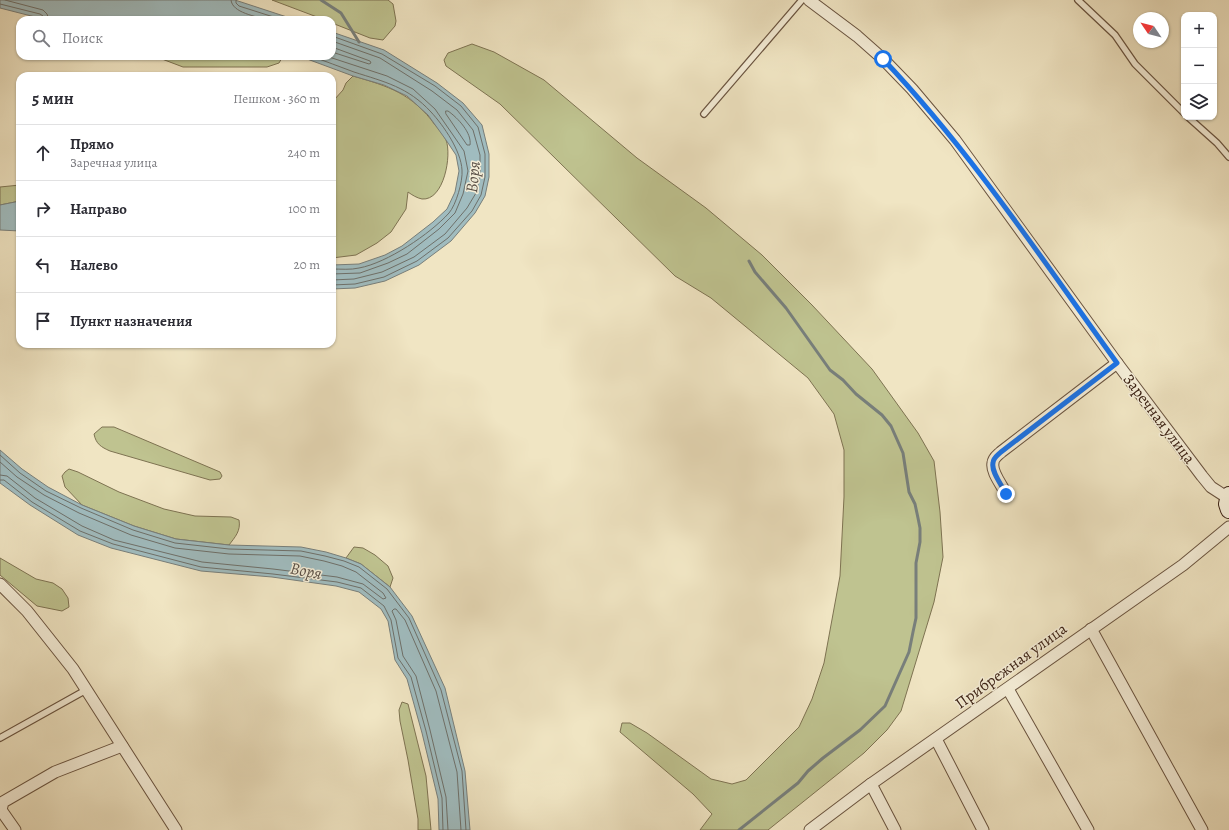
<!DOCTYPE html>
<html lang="ru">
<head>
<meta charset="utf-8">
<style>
	body { margin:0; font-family:Alegreya,serif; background:#f7f7f7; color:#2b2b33 }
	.controls { position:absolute; right:12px; top:12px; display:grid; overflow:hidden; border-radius:8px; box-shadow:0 1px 3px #0004 }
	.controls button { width:36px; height:36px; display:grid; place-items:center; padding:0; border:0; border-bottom:1px solid #e1e1e2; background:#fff; color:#2b2b33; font:20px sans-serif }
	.compass { position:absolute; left:1133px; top:12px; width:36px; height:36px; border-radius:50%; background:#fff; box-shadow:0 1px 3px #0004; rotate:305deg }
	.stop { position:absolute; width:12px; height:12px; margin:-9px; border:3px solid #1a73e8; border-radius:50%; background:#fff }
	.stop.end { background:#1a73e8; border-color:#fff; box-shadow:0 1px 4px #0008 }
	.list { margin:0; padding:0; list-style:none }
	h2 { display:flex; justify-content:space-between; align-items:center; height:52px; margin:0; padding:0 16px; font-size:17px }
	h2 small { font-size:13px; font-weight:400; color:#7c7c81 }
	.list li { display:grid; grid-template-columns:26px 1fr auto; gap:12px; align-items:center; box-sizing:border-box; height:56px; padding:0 16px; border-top:1px solid #e1e1e2 }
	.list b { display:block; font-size:15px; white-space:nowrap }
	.list p { margin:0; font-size:13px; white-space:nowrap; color:#7c7c81 }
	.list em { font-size:13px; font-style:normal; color:#7c7c81 }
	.icon { flex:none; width:22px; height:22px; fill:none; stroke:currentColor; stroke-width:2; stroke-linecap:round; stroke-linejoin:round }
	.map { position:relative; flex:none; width:1229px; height:830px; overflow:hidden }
	.search { position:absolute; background:#fff; box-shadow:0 1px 3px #0004; left:16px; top:16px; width:320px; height:44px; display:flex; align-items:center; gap:10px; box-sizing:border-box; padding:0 14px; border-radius:12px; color:#7c7c81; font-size:15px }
	.panel { position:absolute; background:#fff; box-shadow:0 1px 3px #0004; left:16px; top:72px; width:320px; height:276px; border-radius:12px }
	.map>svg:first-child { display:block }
	.green { fill:#bfc390; stroke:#7e7352 }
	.water { fill:#a0bcbf; stroke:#787f7b }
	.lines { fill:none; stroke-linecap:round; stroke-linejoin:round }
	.shore { stroke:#6e706a; stroke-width:1 }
	.stream { stroke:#787f7b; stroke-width:3 }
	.lane-casing { stroke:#6a5440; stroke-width:8 }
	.street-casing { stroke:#6a5440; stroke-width:13 }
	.secondary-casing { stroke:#3d2315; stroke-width:18 }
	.lane { stroke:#f5eed8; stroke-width:5.5 }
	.street { stroke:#f5eed8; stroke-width:11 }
	.secondary { stroke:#f5eed8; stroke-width:16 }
	.route { stroke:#1a73e8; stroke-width:5 }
	.labels { text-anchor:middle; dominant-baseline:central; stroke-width:3; stroke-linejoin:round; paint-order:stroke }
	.street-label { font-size:16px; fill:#3d2315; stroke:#f5eed8 }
	.water-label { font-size:17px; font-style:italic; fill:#5b5148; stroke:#f5eed8 }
</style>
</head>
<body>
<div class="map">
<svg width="1229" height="830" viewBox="0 0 1229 830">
	<rect width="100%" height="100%" fill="#f0e5c3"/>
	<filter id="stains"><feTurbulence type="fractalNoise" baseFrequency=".005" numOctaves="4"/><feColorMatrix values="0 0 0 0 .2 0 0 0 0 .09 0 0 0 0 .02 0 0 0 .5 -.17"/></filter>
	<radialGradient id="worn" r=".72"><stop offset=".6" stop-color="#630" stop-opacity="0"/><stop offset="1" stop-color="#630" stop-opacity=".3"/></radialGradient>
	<g class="green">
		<polygon points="272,0 388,0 393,4 396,21 395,26 383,40 370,38 332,23 332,20 325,20"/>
		<polygon points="472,44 494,52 544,80 637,158 706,208 762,255 812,305 872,369 918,433 934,461 940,512 943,557 934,602 901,711 887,730 864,753 768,830 700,830 712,814 693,794 620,732 622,723 630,723 647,733 711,779 732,784 746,780 799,727 812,699 824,663 840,576 844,497 844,450 834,414 808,378 711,298 675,276 500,104 446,66 444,60 448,53"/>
		<polygon points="154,56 283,56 279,63 267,67 183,67"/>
		<path d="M353,76C388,86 413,94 435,125C439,129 444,135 446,140C452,155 444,201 422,199C417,198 412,195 408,192L406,209L391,232L377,243L356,255L332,258V100H334L343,90L346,83Z"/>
		<polygon points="20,185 20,201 0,205 0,187"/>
		<path d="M102,427H114L220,472L222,476L220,479L210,480L110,451C101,447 96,444 94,434Z"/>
		<path d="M69,469L78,472L119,492L164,509L195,516L231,517L239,520C241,531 235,537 229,545L176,539L134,526L82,505L65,487L62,476L65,472Z"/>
		<polygon points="354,547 363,548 375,555 388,566 393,578 390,587 361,564 346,558"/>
		<polygon points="0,558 36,579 53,583 62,589 68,598 69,607 62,611 37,606 0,575"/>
		<polygon points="402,702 408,704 426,776 431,830 418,830 418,819 408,760 400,721 399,710"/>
	</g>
	<g class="water">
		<polygon points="0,0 235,0 296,20 116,19 47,20 0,8"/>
		<polygon points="332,32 384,50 437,83 463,103 482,125 489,154 489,177 485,196 475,213 451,241 419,265 385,281 355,288 332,289 332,265 359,264 385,255 402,246 433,222 447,209 455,192 459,171 456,155 446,140 428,115 407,96 384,85 353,76 299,56 332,56"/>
		<polygon points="20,201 20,231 0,230 0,205"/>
		<polygon points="0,450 22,469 48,487 82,505 134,526 176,539 229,545 301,547 326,552 346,558 361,564 390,587 412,616 445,688 465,771 470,830 439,830 438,799 422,733 407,679 395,660 388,621 381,609 359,592 336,586 272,577 201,571 111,548 78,535 30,505 0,483"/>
	</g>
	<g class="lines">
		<g class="shore">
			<polyline points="5,0 43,10 47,14 49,20"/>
			<path d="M231,0C232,13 256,16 267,20"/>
			<polyline points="236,0 236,3 239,6 283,20"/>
			<polyline points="0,4 40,14 43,16 44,20"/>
			<polyline points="332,36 382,54 435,86 461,106 478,127 485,154 485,177 481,195 472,211 448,238 417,261 384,277 355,284 332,285"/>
			<polyline points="332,41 380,58 432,91 457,110 473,130 480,155 480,176 476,193 467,208 445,234 414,257 382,272 354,279 332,280"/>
			<polyline points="332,47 370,61 371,63 369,64 332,52"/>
			<path d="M311,56C325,61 340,67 354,72C385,82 408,87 431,112C444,126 461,151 462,170C463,181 456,205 449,213C430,234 387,263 359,268C351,270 341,269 332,269"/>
			<polyline points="326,56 387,76 413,89 435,109 453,135 464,151 468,171 463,194 455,213 439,229 407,254 388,263 360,273 332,274"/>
			<path d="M446,111H448C458,118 472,133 470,145H467L446,114Z"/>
			<polyline points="0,455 20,473 46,491 81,508 133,530 175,543 229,549 301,551 325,556 344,561 359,567 387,589 409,618 441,690 462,771 466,830"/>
			<polyline points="0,462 17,477 44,495 79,513 131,535 175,548 229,554 300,556 324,561 342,566 356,572 383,593 386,598 383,599 363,584 337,577 273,569 202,562 114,540 82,526 35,498 7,476 0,475"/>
			<polyline points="0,480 4,480 32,502 80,531 113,544 201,567 273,574 337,582 361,588 384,606 391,620 398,658 411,677 426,731 442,798 443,830"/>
			<polyline points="448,830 446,797 430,730 416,676 403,656 396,620 392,611 394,609 396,609 405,620 436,691 457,772 461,830"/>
		</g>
		<g class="stream">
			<polyline points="321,0 341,13 359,42"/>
			<polyline points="739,830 798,783 808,771 823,758 860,730 885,706 909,652 913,632 916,618 916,563 920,542 920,528 918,518 915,504 909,492 903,453 891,426 882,415 856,394 843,380 830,370 786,308 755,272 749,261"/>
		</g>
		<g class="lane-casing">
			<g id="lane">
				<polyline points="1078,0 1115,35 1135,64 1184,113"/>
				<polyline points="704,114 802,0"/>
				<polyline points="1188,117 1217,143 1229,157"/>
				<polyline points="0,738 86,690"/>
			</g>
		</g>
		<g class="street-casing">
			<g id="street">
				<polyline points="809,0 857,36 883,59 912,89 955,140 1117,363 1202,476 1211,487 1228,498"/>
				<path d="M1006,494C1002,485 991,472 993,463C993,458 998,455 1001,452L1117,363"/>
				<polyline points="0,584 27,611 73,669 176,830"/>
				<polyline points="1091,629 1202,830"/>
				<polyline points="1008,689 1088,830"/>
				<polyline points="936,739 983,830"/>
				<polyline points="871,784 895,830"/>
				<polyline points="15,830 1,810 3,802 55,772 122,746"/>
				<polyline points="810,830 871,784 1183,565 1229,527"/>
			</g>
		</g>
		<g class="secondary-casing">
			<polyline id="secondary" points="1229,495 1227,504 1229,510"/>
		</g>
		<use href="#lane" class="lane"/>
		<use href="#street" class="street"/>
		<use href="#secondary" class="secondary"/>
	</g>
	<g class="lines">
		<path class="route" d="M883,59C971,152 1042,259 1117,363L1001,452C998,455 993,458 993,463C991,472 1002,485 1006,494"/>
	</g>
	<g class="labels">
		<g class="street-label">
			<text transform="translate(1159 419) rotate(53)">Заречная улица</text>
			<text transform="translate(1011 666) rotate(-36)">Прибрежная улица</text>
		</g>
		<g class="water-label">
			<text transform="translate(473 177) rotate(-85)">Воря</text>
			<text transform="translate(306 571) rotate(11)">Воря</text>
		</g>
	</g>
	<rect width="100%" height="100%" filter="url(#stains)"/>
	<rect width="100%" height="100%" fill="url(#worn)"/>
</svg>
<div class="controls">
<button>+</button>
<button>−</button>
<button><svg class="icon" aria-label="layers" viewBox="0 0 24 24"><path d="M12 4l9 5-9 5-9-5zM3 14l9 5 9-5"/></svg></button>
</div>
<svg class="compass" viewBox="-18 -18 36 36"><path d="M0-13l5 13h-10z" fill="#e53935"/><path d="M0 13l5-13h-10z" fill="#7c7c81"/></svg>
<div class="stop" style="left:883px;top:59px"></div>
<div class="stop end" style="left:1006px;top:494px"></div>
<div class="search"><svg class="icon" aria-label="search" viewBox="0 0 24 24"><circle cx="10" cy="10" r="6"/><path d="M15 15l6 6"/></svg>Поиск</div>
<section class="panel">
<h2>5 мин<small>Пешком · 360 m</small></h2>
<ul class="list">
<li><svg class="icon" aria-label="ahead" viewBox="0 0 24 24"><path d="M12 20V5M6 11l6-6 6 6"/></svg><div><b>Прямо</b><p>Заречная улица</p></div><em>240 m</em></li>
<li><svg class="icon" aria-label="right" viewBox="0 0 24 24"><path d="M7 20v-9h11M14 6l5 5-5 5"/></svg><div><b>Направо</b></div><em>100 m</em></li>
<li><svg class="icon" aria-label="left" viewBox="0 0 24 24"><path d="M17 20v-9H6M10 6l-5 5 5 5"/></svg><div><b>Налево</b></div><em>20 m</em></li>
<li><svg class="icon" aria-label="arrive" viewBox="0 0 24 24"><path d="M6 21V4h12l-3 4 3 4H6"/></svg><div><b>Пункт назначения</b></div></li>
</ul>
</section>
</div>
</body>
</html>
